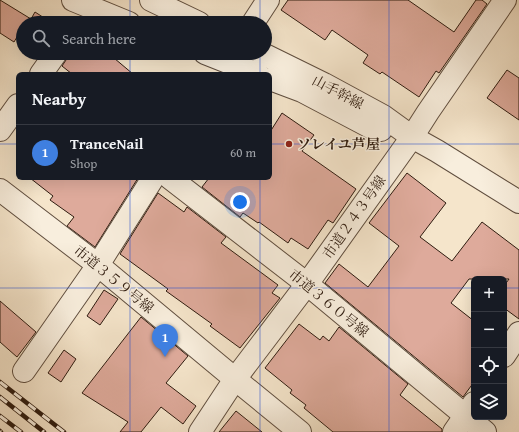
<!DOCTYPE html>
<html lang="en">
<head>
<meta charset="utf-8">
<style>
	body { margin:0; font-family:"Gentium Book Plus","Noto Serif JP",serif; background:#242831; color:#f1f3f6 }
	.controls { position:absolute; right:12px; bottom:12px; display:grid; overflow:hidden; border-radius:6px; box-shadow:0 4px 16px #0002 }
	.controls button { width:36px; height:36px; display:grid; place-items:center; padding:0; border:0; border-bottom:1px solid #363941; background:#171b24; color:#f1f3f6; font:20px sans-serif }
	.you { position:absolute; left:240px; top:202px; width:14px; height:14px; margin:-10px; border:3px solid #fff; border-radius:50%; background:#1a73e8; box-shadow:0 0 0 6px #1a73e833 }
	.badge { display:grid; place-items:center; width:26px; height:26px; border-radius:50%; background:#2563eb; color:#fff; font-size:13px; font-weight:700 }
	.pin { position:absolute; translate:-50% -33px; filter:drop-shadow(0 1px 2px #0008) }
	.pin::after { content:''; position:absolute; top:21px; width:14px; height:12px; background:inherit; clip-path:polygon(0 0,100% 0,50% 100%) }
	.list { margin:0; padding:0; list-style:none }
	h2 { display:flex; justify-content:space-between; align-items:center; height:52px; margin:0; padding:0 16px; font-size:17px }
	h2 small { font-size:13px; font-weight:400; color:#9ea1a6 }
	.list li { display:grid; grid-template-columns:26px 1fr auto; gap:12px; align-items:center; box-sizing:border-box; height:56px; padding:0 16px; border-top:1px solid #363941 }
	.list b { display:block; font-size:15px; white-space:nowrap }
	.list p { margin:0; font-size:13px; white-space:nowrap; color:#9ea1a6 }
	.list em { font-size:13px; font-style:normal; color:#9ea1a6 }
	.icon { flex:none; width:22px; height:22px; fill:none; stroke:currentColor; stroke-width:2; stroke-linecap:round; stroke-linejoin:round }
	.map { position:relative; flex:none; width:519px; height:432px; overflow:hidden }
	.search { position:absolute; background:#171b24; box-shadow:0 4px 16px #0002; left:16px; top:16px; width:256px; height:44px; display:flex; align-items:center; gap:10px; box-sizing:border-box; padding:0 14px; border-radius:22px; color:#9ea1a6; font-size:15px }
	.panel { position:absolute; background:#171b24; box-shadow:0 4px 16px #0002; left:16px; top:72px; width:256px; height:108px; border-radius:6px }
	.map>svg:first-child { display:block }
	.building { fill:#deaa9b; stroke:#2f1c10 }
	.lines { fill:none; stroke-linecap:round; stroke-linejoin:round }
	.minor-casing { stroke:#604e3f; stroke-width:24 }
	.tertiary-casing { stroke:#604e3f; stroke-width:24 }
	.minor { stroke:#f8eedd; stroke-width:22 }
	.tertiary { stroke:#f8eedd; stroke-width:22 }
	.rail-casing { stroke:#2f1c10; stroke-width:4.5 }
	.rail { stroke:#f8eedd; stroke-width:3; stroke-dasharray:9; stroke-linecap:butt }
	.grid { fill:none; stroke:#1d4ed8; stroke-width:1; stroke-opacity:0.55 }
	.poi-dot { fill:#8f2418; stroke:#f8eedd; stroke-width:1.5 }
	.labels { text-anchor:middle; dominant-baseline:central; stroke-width:3; stroke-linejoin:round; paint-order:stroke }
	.street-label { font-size:14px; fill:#2f1c10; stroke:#f8eedd }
	.poi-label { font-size:14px; font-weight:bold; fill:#2f1c10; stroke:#f8eedd; text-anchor:start }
</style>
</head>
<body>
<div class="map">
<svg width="519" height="432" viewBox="0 0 519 432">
	<rect width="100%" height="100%" fill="#f5e5cb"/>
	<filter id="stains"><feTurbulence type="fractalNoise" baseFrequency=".005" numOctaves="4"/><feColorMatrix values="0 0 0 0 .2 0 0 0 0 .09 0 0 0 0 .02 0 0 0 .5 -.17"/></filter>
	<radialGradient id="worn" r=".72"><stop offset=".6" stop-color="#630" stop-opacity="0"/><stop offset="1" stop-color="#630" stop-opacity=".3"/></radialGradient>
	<g class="building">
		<polygon points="0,0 31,19 35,12 52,23 23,23 23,41 17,37 14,42 0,33"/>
		<polygon points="288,0 408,0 454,32 476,0 482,0 487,4 439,73 436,71 419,97 382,72 380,74 363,63 368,55 332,30 325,40 281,10"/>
		<polygon points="68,53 108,53 133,74 72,74 62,66 66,60"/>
		<polygon points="507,70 519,78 519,120 487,98"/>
		<polygon points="282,113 314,135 302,151 356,189 333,223 328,220 308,249 291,238 288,243 259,222 258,223 243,213 240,217 202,187 209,178 270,178 270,132"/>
		<polygon points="407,173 446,203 420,237 452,261 482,222 519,250 519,319 504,308 504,286 509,279 469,279 451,303 474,321 474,382 463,397 325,283 339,264 368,287 399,246 369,223"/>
		<polygon points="30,178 138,178 95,247 67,226 74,217 50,200 53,196"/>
		<polygon points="158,193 184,212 187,207 226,237 221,243 278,285 272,293 280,298 240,348 210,326 212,324 166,291 168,289 120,254"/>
		<polygon points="104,290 118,299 100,325 87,316"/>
		<polygon points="0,301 36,332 17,357 0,342"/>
		<polygon points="141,317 188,356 166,383 196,406 183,424 161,407 141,432 120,432 128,422 82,393"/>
		<polygon points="299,324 320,340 323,336 329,341 339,327 408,384 400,395 442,429 442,432 333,432 304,408 306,405 290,393 292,390 265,368"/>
		<polygon points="64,350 76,359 61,382 48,373"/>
		<polygon points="236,411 262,432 219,432"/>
	</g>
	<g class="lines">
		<g class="minor-casing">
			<g id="minor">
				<polyline points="73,0 129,23"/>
				<polyline points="151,0 199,23"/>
				<polyline points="253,23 268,0"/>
				<polyline points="205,53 258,74"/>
				<polyline points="261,53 324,84 383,116 412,137"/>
				<polyline points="41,74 56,53"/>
				<polyline points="270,79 302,91 374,129 381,130"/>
				<polyline points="0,130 18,105"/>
				<polyline points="170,178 307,284 485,432"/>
				<polyline points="0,190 98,265 235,379"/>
				<polyline points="504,356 519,333"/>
				<polyline points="24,371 98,265 153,178"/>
				<polyline points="200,432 235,379 307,284 412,137 428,112 505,0"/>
				<polyline points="454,432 474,403"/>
			</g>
		</g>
		<g class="tertiary-casing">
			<g id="tertiary">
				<polyline points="412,137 437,151 519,202"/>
				<polyline points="235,379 300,432"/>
			</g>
		</g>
		<use href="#minor" class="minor"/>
		<use href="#tertiary" class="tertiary"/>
		<g class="rail-casing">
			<g id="rail">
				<polyline points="0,382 64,432"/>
				<polyline points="0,397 44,432"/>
				<polyline points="0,416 21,432"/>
				<polyline points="0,431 1,432"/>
			</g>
		</g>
		<use href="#rail" class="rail"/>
	</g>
	<path class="grid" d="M130,0V23M260,0V23M389,0V432M130,53V74M260,53V74M0,144H18M270,144H519M130,178V432M260,178V432M0,288H474M504,288H519"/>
	<circle class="poi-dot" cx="289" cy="144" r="4"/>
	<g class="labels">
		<g class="street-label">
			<text transform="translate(338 92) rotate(28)">山手幹線</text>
			<text transform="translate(354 217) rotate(-55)">市道２４３号線</text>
			<text transform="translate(114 279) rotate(39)">市道３５９号線</text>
			<text transform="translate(329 303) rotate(39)">市道３６０号線</text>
		</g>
		<g class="poi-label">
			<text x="297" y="144">ソレイユ芦屋</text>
		</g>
	</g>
	<rect width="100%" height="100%" filter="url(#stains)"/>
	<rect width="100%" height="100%" fill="url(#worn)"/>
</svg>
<div class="controls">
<button>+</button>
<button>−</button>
<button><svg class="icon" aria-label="locate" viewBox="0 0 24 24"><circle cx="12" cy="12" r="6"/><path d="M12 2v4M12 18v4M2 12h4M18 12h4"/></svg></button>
<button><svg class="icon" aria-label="layers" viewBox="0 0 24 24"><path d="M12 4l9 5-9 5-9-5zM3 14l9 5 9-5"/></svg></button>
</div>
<div class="you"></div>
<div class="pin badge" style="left:165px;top:357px;background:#3f7fe0">1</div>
<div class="search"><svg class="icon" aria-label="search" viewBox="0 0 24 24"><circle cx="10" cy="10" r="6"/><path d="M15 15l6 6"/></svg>Search here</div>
<section class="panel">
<h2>Nearby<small></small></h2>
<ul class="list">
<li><span class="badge" style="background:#3f7fe0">1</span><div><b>TranceNail</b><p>Shop</p></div><em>60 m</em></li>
</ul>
</section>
</div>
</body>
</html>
